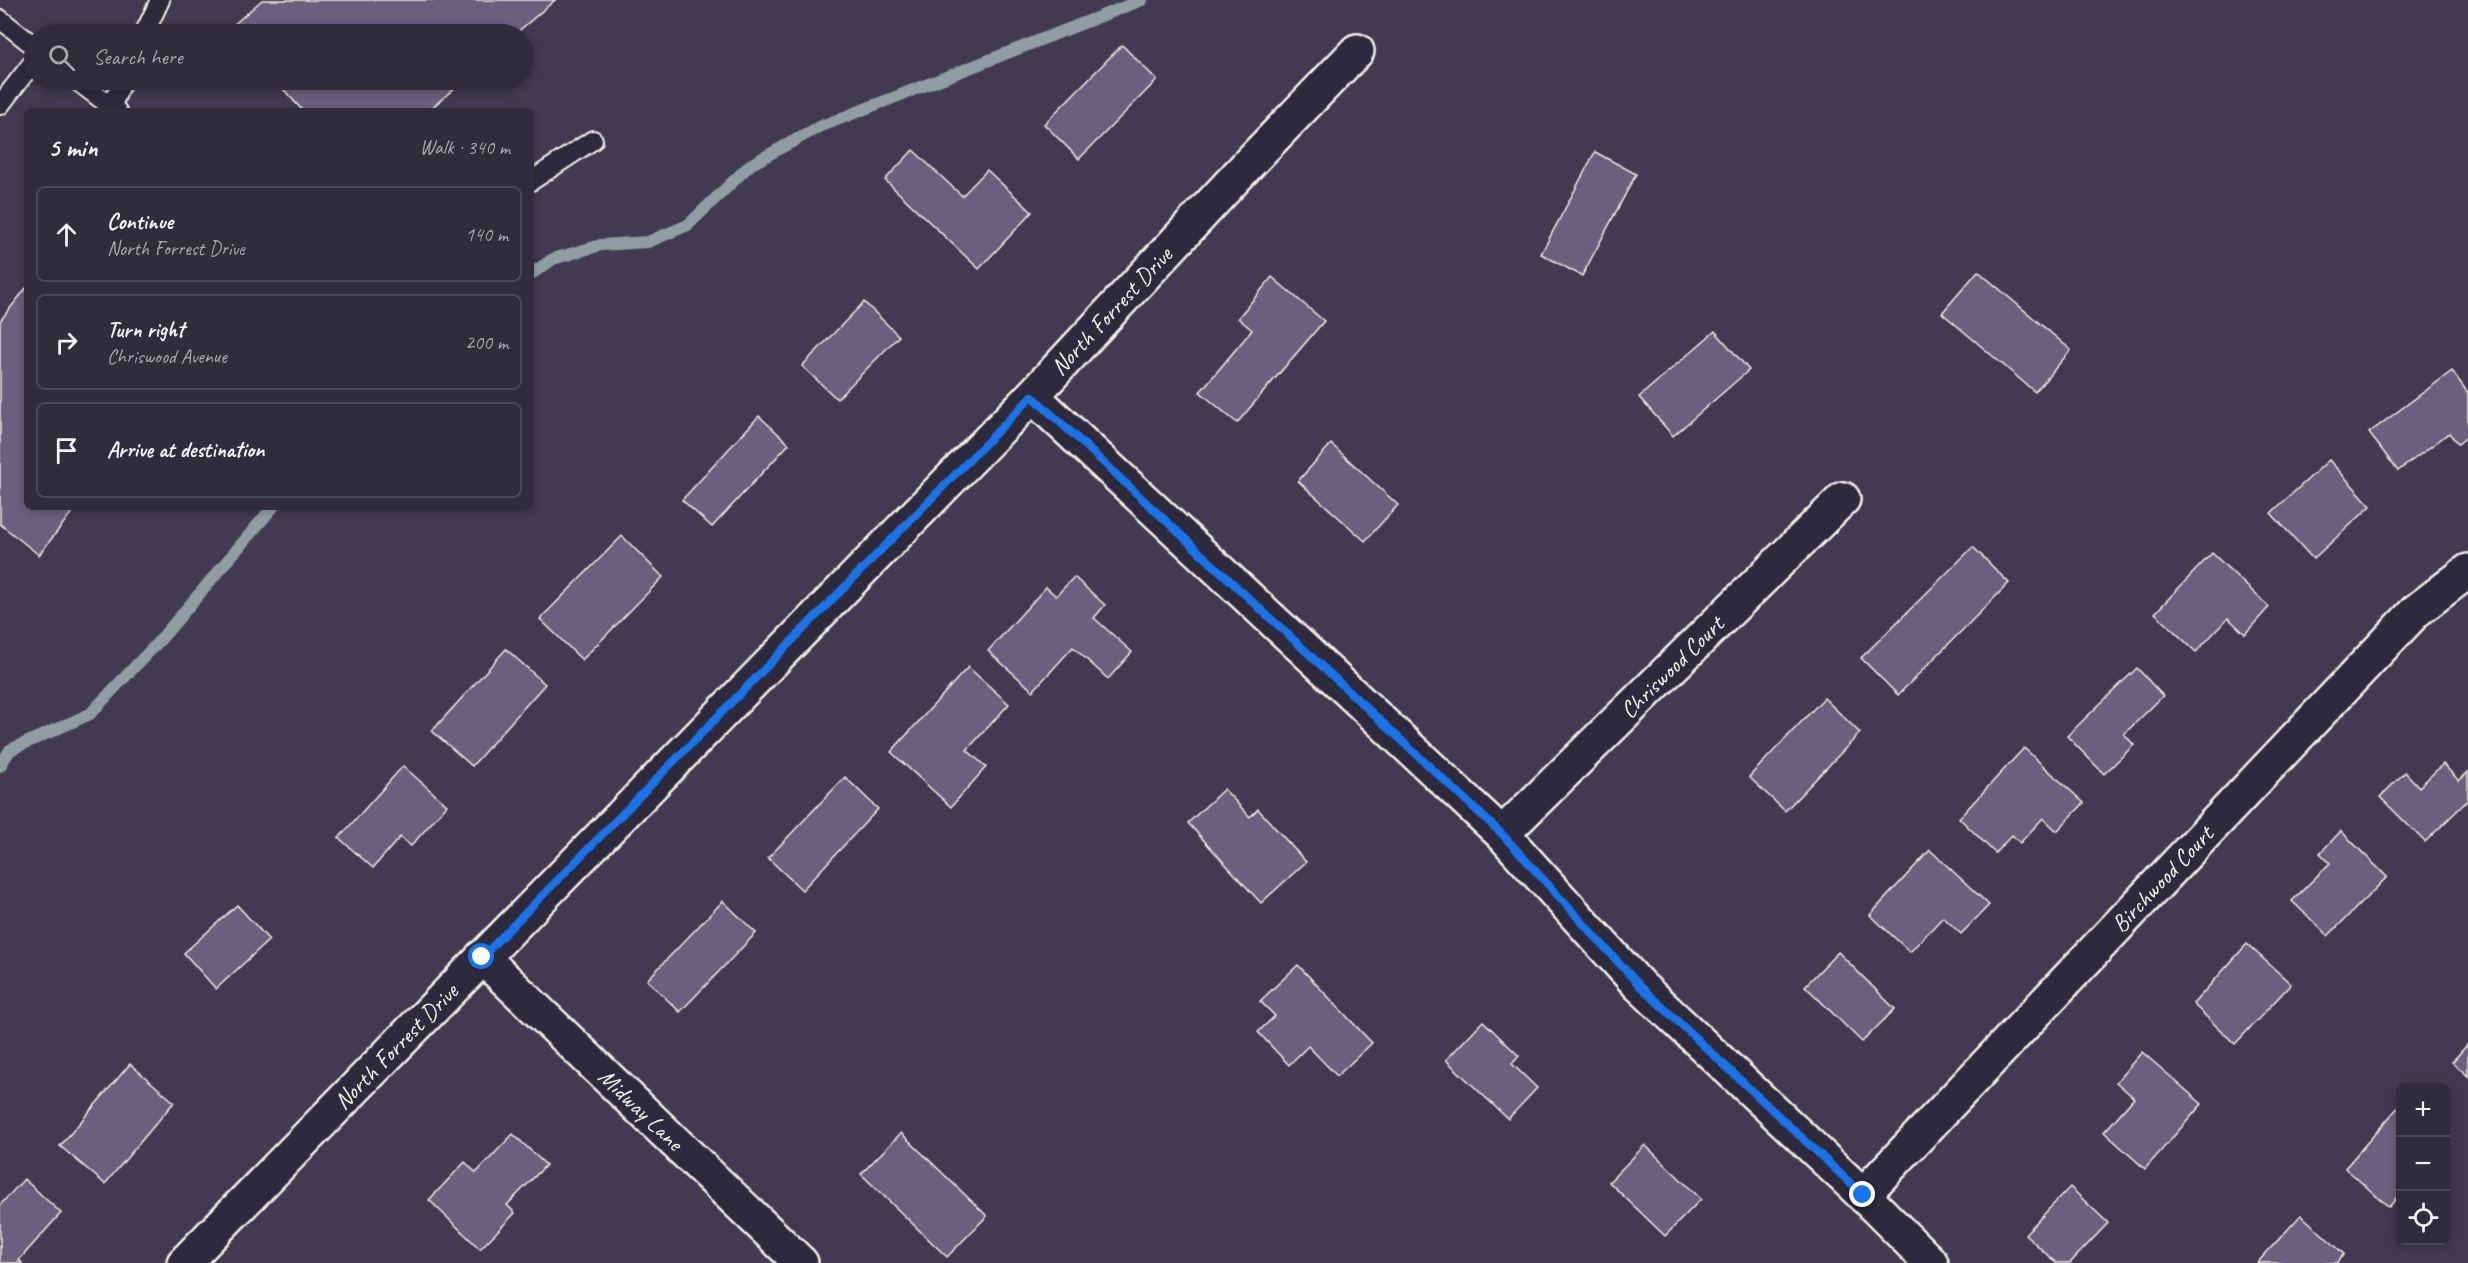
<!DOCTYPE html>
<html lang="en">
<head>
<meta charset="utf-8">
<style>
	body { margin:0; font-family:Caveat,sans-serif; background:#393443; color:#f1f3f6 }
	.controls { position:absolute; right:18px; bottom:18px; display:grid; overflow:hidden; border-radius:9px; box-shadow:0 3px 9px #0003 }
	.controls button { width:54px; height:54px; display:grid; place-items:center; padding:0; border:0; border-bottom:2px solid #4c4856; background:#312c3c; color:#f1f3f6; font:30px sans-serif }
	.stop { position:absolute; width:18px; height:18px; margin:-14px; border:4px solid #1a73e8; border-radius:50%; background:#fff }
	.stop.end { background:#1a73e8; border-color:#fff; box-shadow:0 2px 6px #0008 }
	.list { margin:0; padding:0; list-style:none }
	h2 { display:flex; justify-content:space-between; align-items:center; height:78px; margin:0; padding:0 24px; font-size:26px }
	h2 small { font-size:20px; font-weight:400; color:#a8a7af }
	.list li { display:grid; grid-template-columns:39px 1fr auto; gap:18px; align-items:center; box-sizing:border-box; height:96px; margin:0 12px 12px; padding:0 12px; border:2px solid #4c4856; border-radius:9px }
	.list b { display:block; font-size:22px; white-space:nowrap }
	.list p { margin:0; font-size:20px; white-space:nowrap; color:#a8a7af }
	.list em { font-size:20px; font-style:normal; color:#a8a7af }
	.icon { flex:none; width:33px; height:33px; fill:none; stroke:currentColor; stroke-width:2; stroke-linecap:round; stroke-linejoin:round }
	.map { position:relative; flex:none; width:2468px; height:1263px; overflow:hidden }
	.search { position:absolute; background:#312c3c; box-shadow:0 3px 9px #0003; left:24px; top:24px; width:510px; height:66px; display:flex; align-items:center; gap:15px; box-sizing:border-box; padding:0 21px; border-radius:33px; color:#a8a7af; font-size:22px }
	.panel { position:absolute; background:#312c3c; box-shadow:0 3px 9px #0003; left:24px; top:108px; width:510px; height:402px; border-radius:9px }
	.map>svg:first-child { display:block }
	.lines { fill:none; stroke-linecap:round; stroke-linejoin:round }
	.stream { stroke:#909ea3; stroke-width:12 }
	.building { fill:#6a5e7b; stroke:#f4f1e8; stroke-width:1.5 }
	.lane-casing { stroke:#f4f1e8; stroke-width:22 }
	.street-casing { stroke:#f4f1e8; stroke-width:38 }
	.lane { stroke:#2f2a3d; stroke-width:18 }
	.street { stroke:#2f2a3d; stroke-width:33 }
	.route { stroke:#1a73e8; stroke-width:8 }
	.labels { text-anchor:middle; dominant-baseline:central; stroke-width:4.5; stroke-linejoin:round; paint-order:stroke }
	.street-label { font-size:24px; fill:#f4f1e8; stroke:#2f2a3d }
</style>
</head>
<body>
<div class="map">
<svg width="2468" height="1263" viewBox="0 0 2468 1263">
	<rect width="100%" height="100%" fill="#413a50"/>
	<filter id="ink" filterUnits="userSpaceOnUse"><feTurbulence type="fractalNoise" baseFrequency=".0167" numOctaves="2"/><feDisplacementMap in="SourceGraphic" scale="12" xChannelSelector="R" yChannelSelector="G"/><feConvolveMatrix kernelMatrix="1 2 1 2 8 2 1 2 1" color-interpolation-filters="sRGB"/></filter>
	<g filter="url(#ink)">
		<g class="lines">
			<g class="stream">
				<polyline points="531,274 553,259 601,245 648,242 688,225 750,165 819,127 1142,0"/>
				<polyline points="0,766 10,750 90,714 161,639 273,507"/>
			</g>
		</g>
		<g class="building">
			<polygon points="262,0 555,0 515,34 236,34 230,28"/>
			<polygon points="1122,45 1157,80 1079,159 1044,124"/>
			<polygon points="275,80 464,80 428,111 303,111"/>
			<polygon points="913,150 962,196 987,170 1032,212 979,269 885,180"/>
			<polygon points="1595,152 1636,174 1582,276 1541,254"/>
			<polygon points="1978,271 2071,350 2035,392 1942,313"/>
			<polygon points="1272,277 1324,321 1237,423 1200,392 1252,330 1238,318"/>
			<polygon points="27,287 27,507 76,507 39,555 0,524 0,321"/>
			<polygon points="864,302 899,336 837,399 802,366"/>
			<polygon points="1715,331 1749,370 1673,436 1639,397"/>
			<polygon points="2452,371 2468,393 2468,436 2458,444 2449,433 2398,471 2369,433"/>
			<polygon points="759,416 789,444 712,527 682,500"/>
			<polygon points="1331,444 1398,505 1365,541 1298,481"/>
			<polygon points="2329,460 2371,506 2313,559 2271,513"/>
			<polygon points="622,536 663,577 582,660 540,619"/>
			<polygon points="1973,547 2009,583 1898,695 1861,658"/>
			<polygon points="2212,553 2269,607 2245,634 2228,618 2196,652 2155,613"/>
			<polygon points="1074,577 1105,605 1094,618 1132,652 1108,679 1073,647 1033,691 988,651 1046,587 1056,596"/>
			<polygon points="506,649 545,684 472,766 432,731"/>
			<polygon points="968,667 1009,704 967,750 986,767 951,807 891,752"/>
			<polygon points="2137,668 2163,696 2124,734 2134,745 2104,774 2067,736"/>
			<polygon points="1824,698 1860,733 1785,811 1749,777"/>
			<polygon points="2024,748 2084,803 2057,831 2043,818 2020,843 2012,835 1995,853 1959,818"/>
			<polygon points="2443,764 2459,781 2468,772 2468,800 2425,842 2380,797 2405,772 2419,787"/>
			<polygon points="403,766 447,805 411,846 400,837 373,868 339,838"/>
			<polygon points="845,777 878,809 802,890 768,858"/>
			<polygon points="1224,789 1250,817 1258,809 1306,862 1261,903 1188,823"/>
			<polygon points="2341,831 2387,877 2328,936 2292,901 2330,863 2320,853"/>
			<polygon points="1930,850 1989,905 1961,934 1943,917 1910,952 1870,915"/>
			<polygon points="723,901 756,933 680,1012 647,980"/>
			<polygon points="237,905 269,940 216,989 184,953"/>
			<polygon points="2247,944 2291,984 2235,1044 2193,1004"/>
			<polygon points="1838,952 1895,1009 1862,1042 1805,986"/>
			<polygon points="1298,965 1372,1043 1337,1076 1308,1046 1289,1065 1258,1032 1275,1016 1260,1001"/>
			<polygon points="1483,1021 1519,1056 1512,1064 1537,1088 1508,1119 1446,1060"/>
			<polygon points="2468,1044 2468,1076 2452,1062"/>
			<polygon points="2142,1052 2202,1104 2145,1169 2104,1132 2134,1098 2116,1082"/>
			<polygon points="130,1064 174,1102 105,1184 60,1146"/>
			<polygon points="2400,1105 2400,1194 2389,1207 2345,1168"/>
			<polygon points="901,1133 987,1216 947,1257 861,1174"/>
			<polygon points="513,1134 546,1165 507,1205 515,1213 480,1249 429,1200 465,1162 476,1173"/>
			<polygon points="1645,1145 1701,1199 1665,1236 1609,1182"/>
			<polygon points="24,1179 61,1213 19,1260 22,1263 0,1263 0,1205"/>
			<polygon points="2070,1187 2108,1223 2070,1263 2056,1263 2025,1234"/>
			<polygon points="2301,1215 2344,1254 2336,1263 2257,1263"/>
		</g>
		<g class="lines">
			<g class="lane-casing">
				<g id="lane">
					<polyline points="0,19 34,46"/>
					<polyline points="144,34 160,0"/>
					<polyline points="76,80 117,111"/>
					<polyline points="0,105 34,61"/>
					<polyline points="112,111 111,107 123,80"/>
					<polyline points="531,181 593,140"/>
				</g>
			</g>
			<g class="street-casing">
				<g id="street">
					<polyline points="1032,396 1502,834 1639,985 1863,1195 1931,1263"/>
					<path id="s1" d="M1502,834L1843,499"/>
					<path id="s2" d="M482,957L801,1263"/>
					<path id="s3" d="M1863,1195L2416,611L2468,571"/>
					<path id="s4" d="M184,1263L1032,396L1252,160L1357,51"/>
				</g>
			</g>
			<use href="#lane" class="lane"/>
			<use href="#street" class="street"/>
		</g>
	</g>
	<g class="lines" filter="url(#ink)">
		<polyline class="route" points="482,957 1032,396 1502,834 1639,985 1863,1195"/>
	</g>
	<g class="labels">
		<g class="street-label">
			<text stroke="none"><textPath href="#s4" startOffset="1329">North Forrest Drive</textPath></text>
			<text stroke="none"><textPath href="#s1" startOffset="238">Chriswood Court</textPath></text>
			<text stroke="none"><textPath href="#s3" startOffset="435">Birchwood Court</textPath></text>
			<text stroke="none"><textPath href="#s4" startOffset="303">North Forrest Drive</textPath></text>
			<text stroke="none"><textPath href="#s2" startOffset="220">Midway Lane</textPath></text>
		</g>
	</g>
</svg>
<div class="controls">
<button>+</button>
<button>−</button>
<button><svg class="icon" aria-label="locate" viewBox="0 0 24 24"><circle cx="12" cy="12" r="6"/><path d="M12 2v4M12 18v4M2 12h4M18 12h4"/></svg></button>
</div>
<div class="stop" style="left:482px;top:957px"></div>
<div class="stop end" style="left:1863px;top:1195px"></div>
<div class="search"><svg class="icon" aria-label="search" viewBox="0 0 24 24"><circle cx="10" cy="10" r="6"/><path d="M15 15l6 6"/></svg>Search here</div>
<section class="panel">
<h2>5 min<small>Walk · 340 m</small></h2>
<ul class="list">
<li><svg class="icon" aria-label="ahead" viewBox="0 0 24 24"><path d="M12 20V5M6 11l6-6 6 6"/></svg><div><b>Continue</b><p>North Forrest Drive</p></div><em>140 m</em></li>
<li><svg class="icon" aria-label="right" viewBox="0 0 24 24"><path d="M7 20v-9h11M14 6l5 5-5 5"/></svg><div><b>Turn right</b><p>Chriswood Avenue</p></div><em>200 m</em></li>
<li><svg class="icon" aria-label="arrive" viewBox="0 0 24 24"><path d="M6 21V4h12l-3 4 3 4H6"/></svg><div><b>Arrive at destination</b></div></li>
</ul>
</section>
</div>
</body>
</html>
